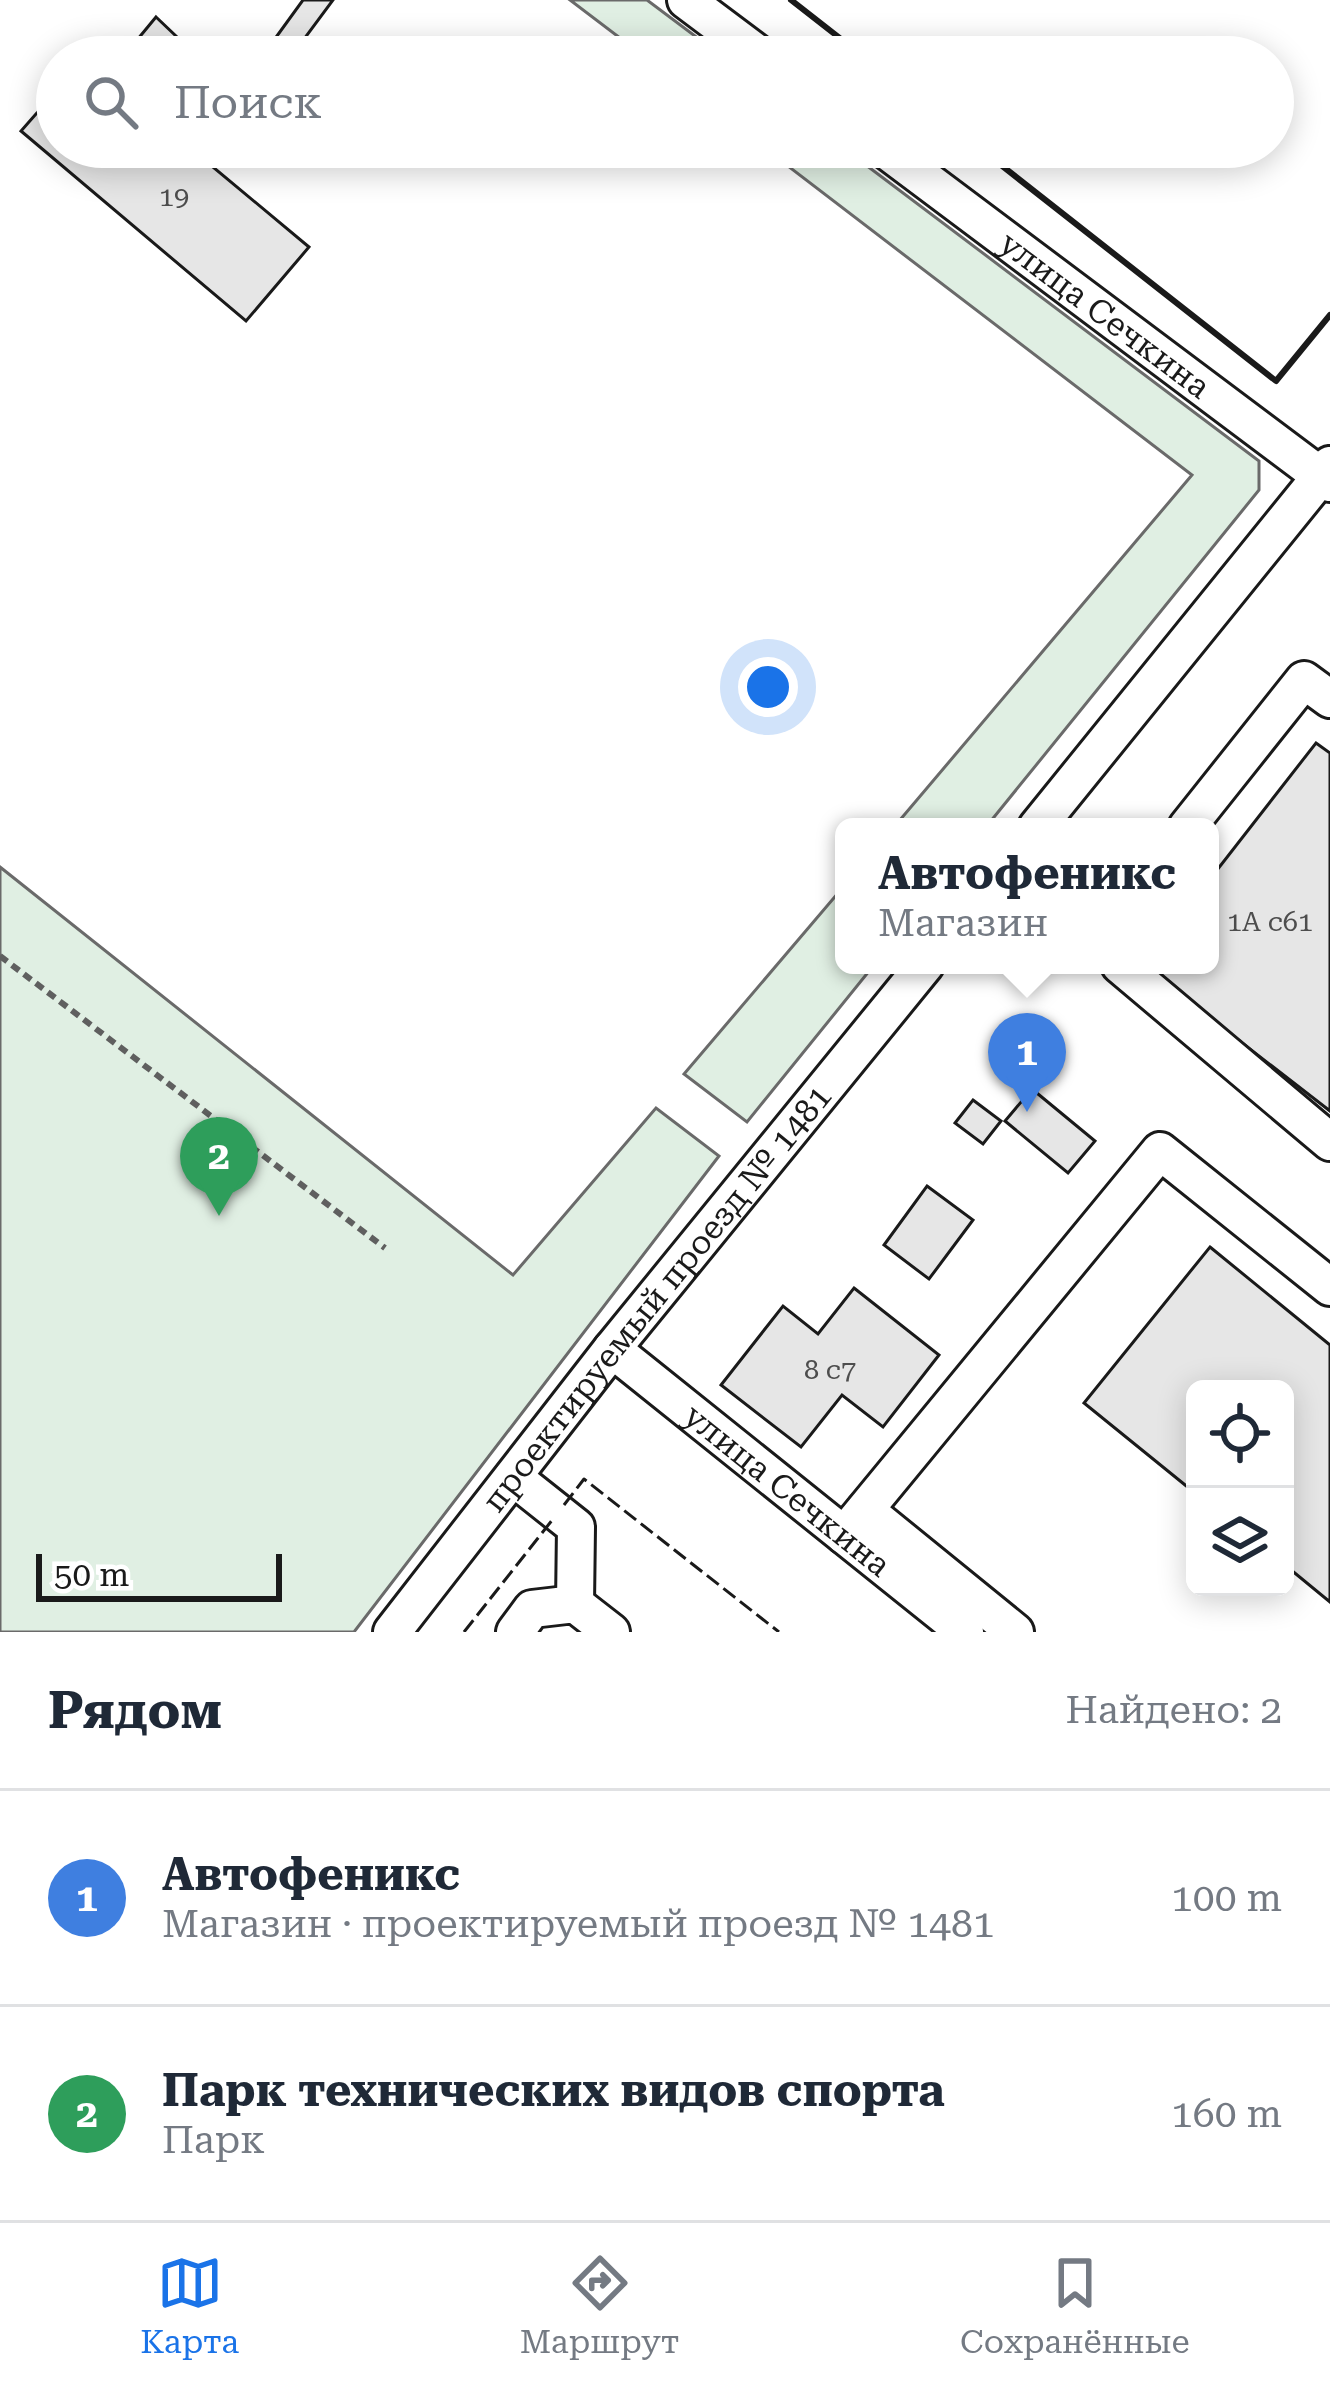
<!DOCTYPE html>
<html lang="ru">
<head>
<meta charset="utf-8">
<style>
	body { margin:0; font-family:"Roboto Serif",serif; background:#f2f2f3; color:#1f2937 }
	.controls { position:absolute; right:36px; bottom:36px; display:grid; overflow:hidden; border-radius:18px; box-shadow:0 6px 30px #0003 }
	.controls button { width:108px; height:108px; display:grid; place-items:center; padding:0; border:0; border-bottom:3px solid #e0e1e3; background:#fff; color:#1f2937; font:60px sans-serif }
	.scale { position:absolute; left:36px; bottom:30px; width:246px; box-sizing:border-box; padding-left:12px; border:6px solid #1a1a1a; border-top:0; font-size:33px; line-height:42px; white-space:nowrap; color:#1a1a1a; -webkit-text-stroke:9px #fff; paint-order:stroke }
	.you { position:absolute; left:768px; top:687px; width:42px; height:42px; margin:-30px; border:9px solid #fff; border-radius:50%; background:#1a73e8; box-shadow:0 0 0 18px #1a73e833 }
	.badge { display:grid; place-items:center; width:78px; height:78px; border-radius:50%; background:#1a73e8; color:#fff; font-size:39px; font-weight:700 }
	.pin { position:absolute; translate:-50% -99px; filter:drop-shadow(0 3px 6px #0008) }
	.pin::after { content:''; position:absolute; top:63px; width:42px; height:36px; background:inherit; clip-path:polygon(0 0,100% 0,50% 100%) }
	.popup { position:absolute; left:835px; top:818px; width:384px; height:156px; box-sizing:border-box; display:grid; place-content:center; border-radius:18px; background:#fff; filter:drop-shadow(0 3px 9px #0005); font-size:39px; white-space:nowrap; color:#747a83 }
	.popup b { font-size:45px; color:#1f2937 }
	.popup::after { content:''; position:absolute; left:50%; top:100%; margin-left:-24px; border:24px solid transparent; border-top-color:#fff }
	.list { margin:0; padding:0; list-style:none }
	h2 { display:flex; justify-content:space-between; align-items:center; height:156px; margin:0; padding:0 48px; font-size:51px }
	h2 small { font-size:39px; font-weight:400; color:#747a83 }
	.list li { display:grid; grid-template-columns:78px 1fr auto; gap:36px; align-items:center; box-sizing:border-box; height:216px; padding:0 48px; border-top:3px solid #e0e1e3 }
	.list b { display:block; font-size:45px; white-space:nowrap }
	.list p { margin:0; font-size:39px; white-space:nowrap; color:#747a83 }
	.list em { font-size:39px; font-style:normal; color:#747a83 }
	.icon { flex:none; width:66px; height:66px; fill:none; stroke:currentColor; stroke-width:2; stroke-linecap:round; stroke-linejoin:round }
	.map { position:relative; flex:none; width:1330px; height:1632px; overflow:hidden }
	.search { position:absolute; background:#fff; box-shadow:0 6px 30px #0003; left:36px; right:36px; top:36px; height:132px; display:flex; align-items:center; gap:30px; box-sizing:border-box; padding:0 42px; border-radius:66px; color:#747a83; font-size:45px }
	.sheet { height:588px; background:#fff }
	nav { display:flex; justify-content:space-around; align-items:center; box-sizing:border-box; height:168px; border-top:3px solid #e0e1e3; background:#fff; font-size:33px; color:#747a83 }
	nav a { display:grid; justify-items:center; gap:6px }
	nav .on { color:#1a73e8 }
	.map>svg:first-child { display:block }
	.green { fill:#e0efe3; stroke:#6a6a6a; stroke-width:3 }
	.building { fill:#e6e6e6; stroke:#1a1a1a; stroke-width:3 }
	.lines { fill:none; stroke-linecap:round; stroke-linejoin:round }
	.minor-casing { stroke:#1a1a1a; stroke-width:42 }
	.path { stroke:#5f5f5f; stroke-width:6; stroke-dasharray:9 6; stroke-linecap:butt }
	.minor { stroke:#fff; stroke-width:36 }
	.fence { stroke:#1a1a1a; stroke-width:3; stroke-dasharray:15 6; stroke-linecap:butt }
	.wall { stroke:#1a1a1a; stroke-width:6 }
	.labels { text-anchor:middle; dominant-baseline:central; stroke-width:9; stroke-linejoin:round; paint-order:stroke }
	.number-label { font-size:27px; fill:#4d4d4d }
	.street-label { font-size:33px; fill:#1a1a1a; stroke:#fff }
</style>
</head>
<body>
<div class="map">
<svg width="1330" height="1632" viewBox="0 0 1330 1632">
	<rect width="100%" height="100%" fill="#fff"/>
	<g class="green">
		<polygon points="570,0 647,0 723,57 645,57"/>
		<polygon points="763,147 842,147 1259,461 1259,490 986,827 894,827 1192,475"/>
		<polygon points="0,867 513,1275 656,1108 719,1156 354,1632 0,1632"/>
		<polygon points="844,886 844,965 874,965 747,1122 684,1074"/>
	</g>
	<g class="building">
		<polygon points="303,0 333,0 293,54 274,40"/>
		<polygon points="156,17 198,57 123,57"/>
		<polygon points="57,90 57,147 189,147 309,247 246,321 21,131"/>
		<polygon points="1316,743 1330,753 1330,1111 1143,966 1210,965 1210,879"/>
		<polygon points="1032,1089 1095,1141 1068,1173 1005,1121"/>
		<polygon points="973,1100 1001,1121 983,1144 955,1123"/>
		<polygon points="927,1186 973,1220 929,1279 884,1245"/>
		<polygon points="1210,1247 1330,1345 1330,1602 1285,1565 1285,1389 1195,1389 1195,1493 1084,1403"/>
		<polygon points="854,1288 939,1355 883,1427 842,1395 801,1447 721,1385 783,1306 818,1334"/>
	</g>
	<g class="lines">
		<g class="minor-casing">
			<g id="minor">
				<polyline points="686,0 762,57"/>
				<path id="s1" d="M882,147L1330,483"/>
				<polyline points="1037,827 1330,465"/>
				<polyline points="1187,827 1304,680 1330,699"/>
				<polyline points="1120,965 1330,1142"/>
				<path id="s2" d="M612,1349L965,1632"/>
				<polyline points="513,1477 576,1527 575,1604"/>
				<polyline points="865,1510 1015,1632"/>
				<polyline points="844,1535 1160,1151 1330,1287"/>
				<path id="s3" d="M392,1632L612,1349L925,965"/>
				<polyline points="515,1632 532,1609 575,1604 611,1632"/>
			</g>
		</g>
		<polyline class="path" points="0,956 385,1248"/>
		<use href="#minor" class="minor"/>
		<g class="fence">
			<polyline points="564,1505 584,1479 779,1632"/>
			<polyline points="464,1632 553,1519"/>
		</g>
		<g class="wall">
			<polyline points="791,0 864,57"/>
			<polyline points="978,147 1276,381 1330,315"/>
		</g>
	</g>
	<g class="labels">
		<g class="number-label">
			<text x="174" y="197">19</text>
			<text x="1270" y="922">1А с61</text>
			<text x="830" y="1370">8 с7</text>
		</g>
		<g class="street-label">
			<text stroke="none"><textPath href="#s1" startOffset="279">улица Сечкина</textPath></text>
			<text stroke="none"><textPath href="#s3" startOffset="426">проектируемый проезд № 1481</textPath></text>
			<text stroke="none"><textPath href="#s2" startOffset="225">улица Сечкина</textPath></text>
		</g>
	</g>
</svg>
<div class="controls">
<button><svg class="icon" aria-label="locate" viewBox="0 0 24 24"><circle cx="12" cy="12" r="6"/><path d="M12 2v4M12 18v4M2 12h4M18 12h4"/></svg></button>
<button><svg class="icon" aria-label="layers" viewBox="0 0 24 24"><path d="M12 4l9 5-9 5-9-5zM3 14l9 5 9-5"/></svg></button>
</div>
<div class="scale">50 m</div>
<div class="you"></div>
<div class="pin badge" style="left:1027px;top:1112px;background:#3f7fe0">1</div>
<div class="popup"><b>Автофеникс</b>Магазин</div>
<div class="pin badge" style="left:219px;top:1216px;background:#2e9e5b">2</div>
<div class="search"><svg class="icon" aria-label="search" viewBox="0 0 24 24"><circle cx="10" cy="10" r="6"/><path d="M15 15l6 6"/></svg>Поиск</div>
</div>
<section class="sheet">
<h2>Рядом<small>Найдено: 2</small></h2>
<ul class="list">
<li><span class="badge" style="background:#3f7fe0">1</span><div><b>Автофеникс</b><p>Магазин · проектируемый проезд № 1481</p></div><em>100 m</em></li>
<li><span class="badge" style="background:#2e9e5b">2</span><div><b>Парк технических видов спорта</b><p>Парк</p></div><em>160 m</em></li>
</ul>
</section>
<nav>
<a class="on"><svg class="icon" aria-label="map" viewBox="0 0 24 24"><path d="M3 6l6-2 6 2 6-2v14l-6 2-6-2-6 2zM9 4v14M15 6v14"/></svg>Карта</a>
<a><svg class="icon" aria-label="directions" viewBox="0 0 24 24"><path d="M12 3l9 9-9 9-9-9zM9 14v-3h6M13 9l2 2-2 2"/></svg>Маршрут</a>
<a><svg class="icon" aria-label="saved" viewBox="0 0 24 24"><path d="M7 4h10v16l-5-4-5 4z"/></svg>Сохранённые</a>
</nav>
</body>
</html>
